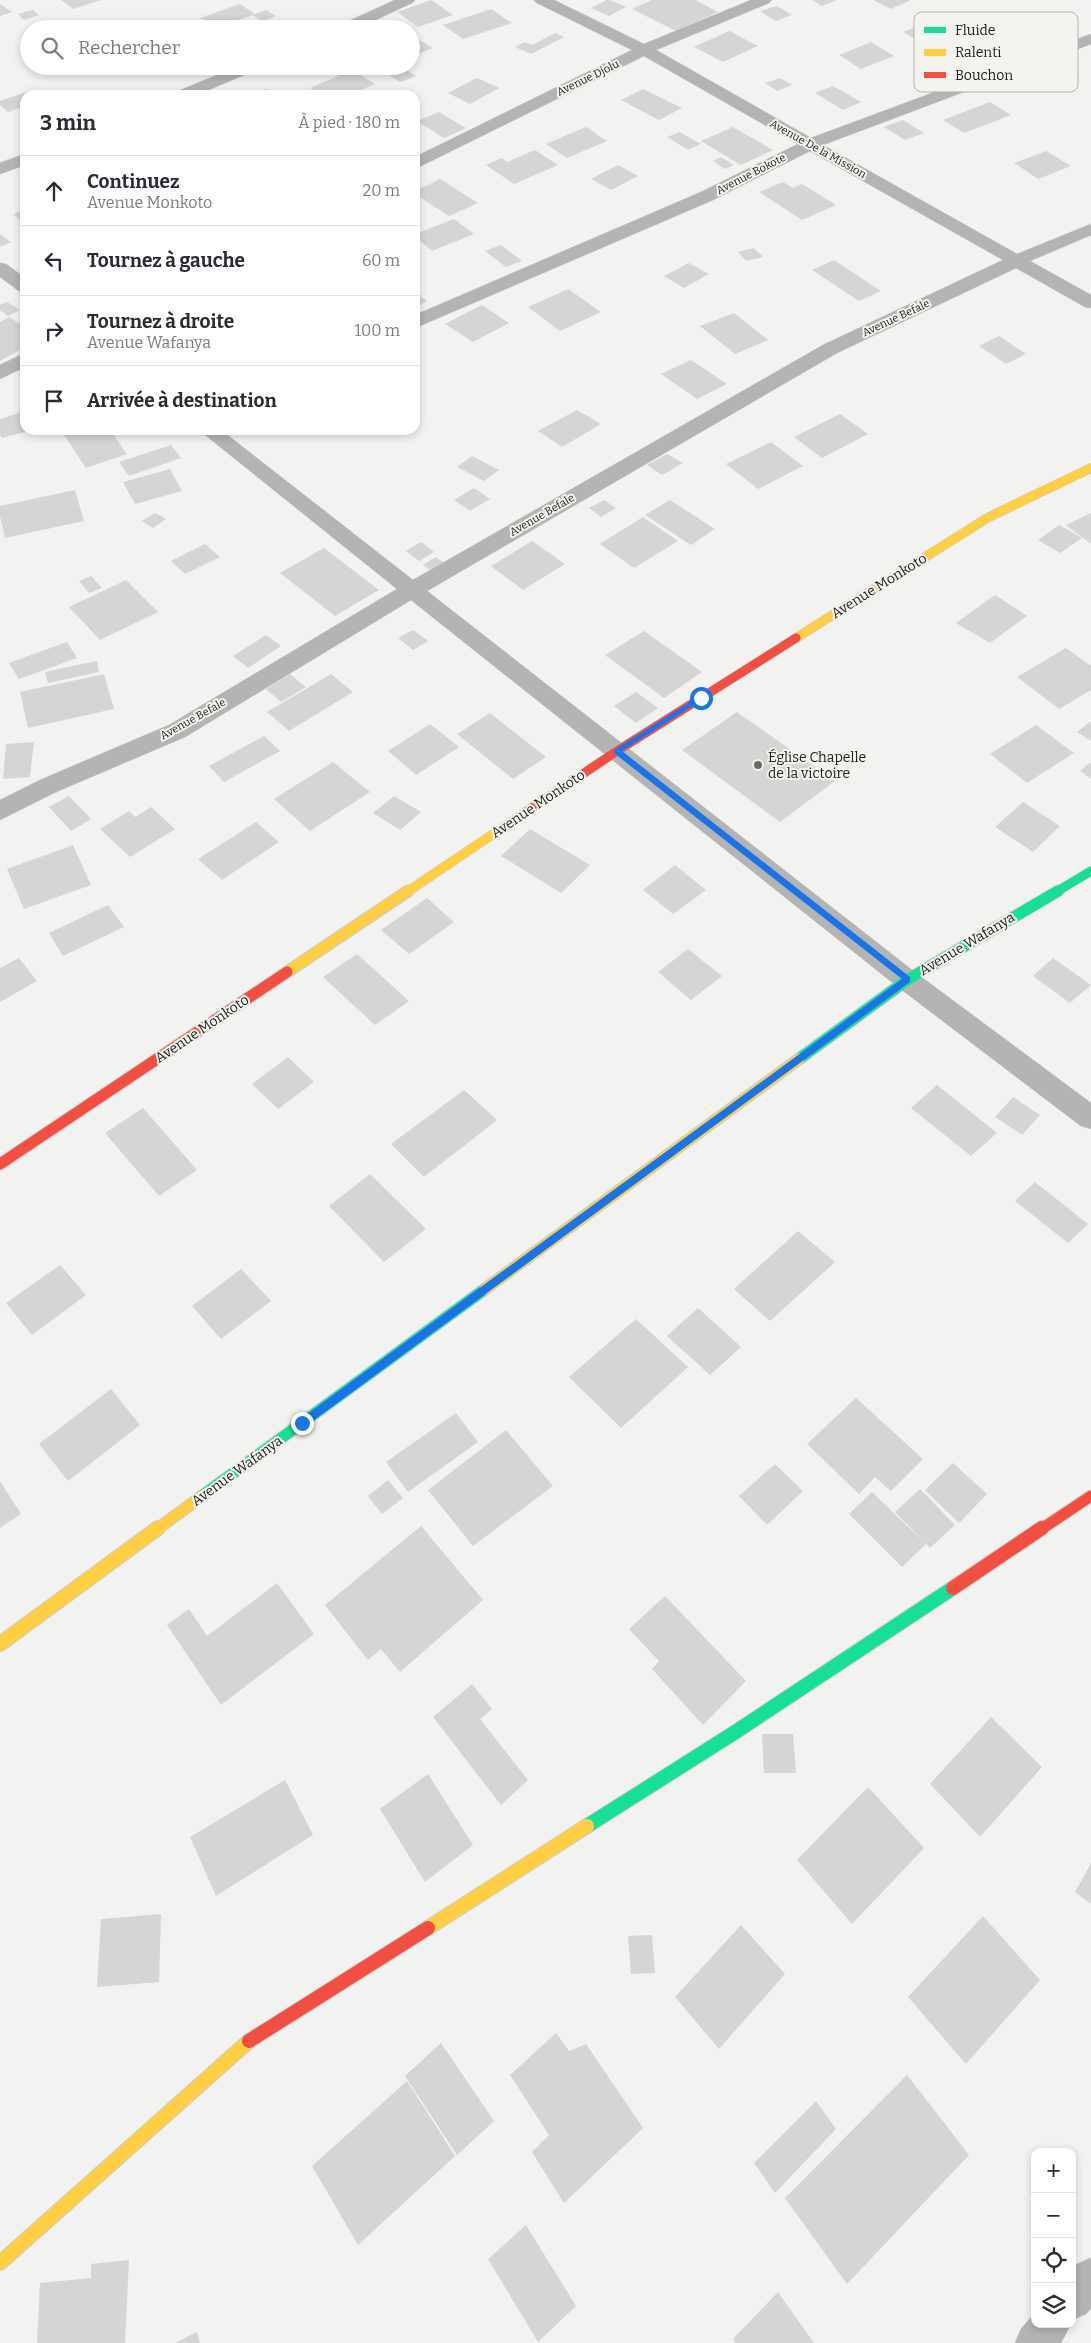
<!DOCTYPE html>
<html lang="fr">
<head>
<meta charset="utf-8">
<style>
	body { margin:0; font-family:Bitter,serif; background:#f2f2f3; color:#2b2b33 }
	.controls { position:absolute; right:15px; bottom:15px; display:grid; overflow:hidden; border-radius:10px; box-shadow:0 2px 8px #0003 }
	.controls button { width:45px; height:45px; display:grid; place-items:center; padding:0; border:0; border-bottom:1px solid #e1e1e2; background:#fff; color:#2b2b33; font:25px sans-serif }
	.stop { position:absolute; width:15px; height:15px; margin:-11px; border:4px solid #1a73e8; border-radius:50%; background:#fff }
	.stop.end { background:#1a73e8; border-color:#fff; box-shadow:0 1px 5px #0008 }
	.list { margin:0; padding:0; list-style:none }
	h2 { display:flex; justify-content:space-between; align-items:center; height:65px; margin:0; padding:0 20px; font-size:21px }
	h2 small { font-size:16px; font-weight:400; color:#7c7c81 }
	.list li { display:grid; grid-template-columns:32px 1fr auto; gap:15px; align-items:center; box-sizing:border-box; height:70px; padding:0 20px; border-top:1px solid #e1e1e2 }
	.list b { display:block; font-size:19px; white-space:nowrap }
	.list p { margin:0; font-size:16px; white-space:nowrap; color:#7c7c81 }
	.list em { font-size:16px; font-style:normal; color:#7c7c81 }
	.icon { flex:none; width:28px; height:28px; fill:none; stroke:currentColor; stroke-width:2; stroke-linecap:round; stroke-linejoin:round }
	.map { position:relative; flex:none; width:1091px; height:2343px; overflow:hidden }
	.search { position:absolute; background:#fff; box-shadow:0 2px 8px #0003; left:20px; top:20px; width:400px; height:55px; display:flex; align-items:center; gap:12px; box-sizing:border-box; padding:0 18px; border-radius:28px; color:#7c7c81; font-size:19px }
	.panel { position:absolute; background:#fff; box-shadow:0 2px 8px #0003; left:20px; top:90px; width:400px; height:345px; border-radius:15px }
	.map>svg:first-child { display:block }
	.building { fill:#d5d5d3 }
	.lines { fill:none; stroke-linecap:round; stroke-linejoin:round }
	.street-casing { stroke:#cdcdcb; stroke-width:1 }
	.fast-far2-casing { stroke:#cdcdcb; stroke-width:10 }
	.fast-far1-casing { stroke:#cdcdcb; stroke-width:13 }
	.fast-casing { stroke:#cdcdcb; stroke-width:16 }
	.slow-far2-casing { stroke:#cdcdcb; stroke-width:10 }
	.slow-far1-casing { stroke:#cdcdcb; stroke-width:13 }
	.slow-casing { stroke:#cdcdcb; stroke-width:16 }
	.jam-far2-casing { stroke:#cdcdcb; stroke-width:10 }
	.jam-far1-casing { stroke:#cdcdcb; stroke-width:13 }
	.jam-casing { stroke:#cdcdcb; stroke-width:16 }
	.street { fill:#b4b4b4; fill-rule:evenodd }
	.fast-far2 { stroke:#16e098; stroke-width:9 }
	.fast-far1 { stroke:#16e098; stroke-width:11 }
	.fast { stroke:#16e098; stroke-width:14 }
	.slow-far2 { stroke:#ffcf43; stroke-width:9 }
	.slow-far1 { stroke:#ffcf43; stroke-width:11 }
	.slow { stroke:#ffcf43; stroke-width:14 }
	.jam-far2 { stroke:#f24e42; stroke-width:9 }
	.jam-far1 { stroke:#f24e42; stroke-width:11 }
	.jam { stroke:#f24e42; stroke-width:14 }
	.route { fill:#1a73e8 }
	.poi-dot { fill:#6b6b69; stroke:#f3f4ef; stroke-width:2 }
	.labels { text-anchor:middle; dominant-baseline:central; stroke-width:4; stroke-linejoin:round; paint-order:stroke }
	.far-street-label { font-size:11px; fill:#222220; stroke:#f3f4ef }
	.street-label { font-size:14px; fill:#222220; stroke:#f3f4ef }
	.poi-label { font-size:14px; fill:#222220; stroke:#f3f4ef; text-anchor:start }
	.key { fill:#f3f4ef; stroke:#b4b5b1; stroke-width:1 }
	.key-label { font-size:14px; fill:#222220 }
</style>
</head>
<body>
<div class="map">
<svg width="1091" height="2343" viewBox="0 0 1091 2343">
	<rect width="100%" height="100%" fill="#f2f3f0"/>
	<g class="building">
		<polygon points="61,0 101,0 73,9"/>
		<polygon points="431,0 453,15 418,27 397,12"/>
		<polygon points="607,0 610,0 626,7 609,16 591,8"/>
		<polygon points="652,0 695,0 718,12 676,31 632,9"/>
		<polygon points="812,0 837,0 822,6"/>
		<polygon points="873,0 911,0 891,9"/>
		<polygon points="0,4 12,12 0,16"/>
		<polygon points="240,4 255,14 266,10 276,16 262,22 253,15 215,28 200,18"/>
		<polygon points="777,6 792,15 776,21 760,11"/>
		<polygon points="491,9 512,23 463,39 443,25"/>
		<polygon points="33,10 39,15 24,20 18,14"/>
		<polygon points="936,19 960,32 926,45 903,32"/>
		<polygon points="729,31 758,46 723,62 694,47"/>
		<polygon points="555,33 564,37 531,54 515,47 525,42 532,45"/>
		<polygon points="411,35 433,48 411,57"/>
		<polygon points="871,42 894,56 861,69 839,55"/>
		<polygon points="1058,68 1080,80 1061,88 1049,81 1055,78 1045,72"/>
		<polygon points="405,69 416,76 401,82 390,76"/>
		<polygon points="352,70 375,84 349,95 323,95 310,88"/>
		<polygon points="477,78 499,88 470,104 448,93"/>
		<polygon points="780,78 792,85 777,91 765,83"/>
		<polygon points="833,86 861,102 843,110 815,93"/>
		<polygon points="266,89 274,95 249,95"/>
		<polygon points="643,89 682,108 659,120 621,100"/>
		<polygon points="26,92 30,95 25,95 25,106 8,112 0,105 0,101"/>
		<polygon points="990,102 1011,115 964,133 943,120"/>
		<polygon points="439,112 466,128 444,138 417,121"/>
		<polygon points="903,120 924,133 905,140 884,127"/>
		<polygon points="586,127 607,141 567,158 546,144"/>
		<polygon points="733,127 773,150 741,165 701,141"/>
		<polygon points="680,132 690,138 701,144 688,150 667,137"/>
		<polygon points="535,150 558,165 514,184 486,165 502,158 507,162"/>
		<polygon points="1046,151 1071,166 1038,179 1014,163"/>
		<polygon points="721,157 734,165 725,169 713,161"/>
		<polygon points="618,165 638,176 611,190 591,179"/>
		<polygon points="440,179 478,203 449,216 415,194 415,191"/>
		<polygon points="783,182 793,188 802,184 836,205 802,220 759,192"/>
		<polygon points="25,210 25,225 13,214"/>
		<polygon points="454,219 474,234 432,251 415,237 415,234"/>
		<polygon points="0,234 11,242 0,247"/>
		<polygon points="501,245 522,261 506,267 485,251"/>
		<polygon points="754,248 763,257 746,261 738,252"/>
		<polygon points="834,260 881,291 859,301 812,270"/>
		<polygon points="689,263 709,274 684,288 664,276"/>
		<polygon points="568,289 601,312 560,331 528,307"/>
		<polygon points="415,293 427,301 415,308"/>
		<polygon points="7,302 20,310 8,316 0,310 0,305"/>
		<polygon points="482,305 509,323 473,342 445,324"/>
		<polygon points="734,313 768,340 735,354 700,326"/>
		<polygon points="9,317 25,327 25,347 0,361 0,322"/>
		<polygon points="999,336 1026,354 1006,364 979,346"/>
		<polygon points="691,360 727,384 697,399 661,374"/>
		<polygon points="577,410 601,424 562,447 538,431"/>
		<polygon points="25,411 25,432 2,438 0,435 0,419"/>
		<polygon points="840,414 868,434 822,458 794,437"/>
		<polygon points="81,430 110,430 127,454 86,468 64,435"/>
		<polygon points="771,442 803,466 758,489 726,464"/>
		<polygon points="171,445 181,458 129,476 119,462"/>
		<polygon points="667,454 683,463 662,475 647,465"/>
		<polygon points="472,456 499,470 484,481 457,467"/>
		<polygon points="170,469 182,491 135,504 123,482"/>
		<polygon points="474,488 490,499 470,511 454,500"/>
		<polygon points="75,490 84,521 5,538 0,516 0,506"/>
		<polygon points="604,500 616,508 601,517 589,508"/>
		<polygon points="670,500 715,529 691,545 645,515"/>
		<polygon points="155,513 166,519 153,528 142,521"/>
		<polygon points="1091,513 1091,544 1066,525"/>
		<polygon points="643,517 678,541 634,568 600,544"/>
		<polygon points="1059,525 1082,538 1060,553 1038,540"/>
		<polygon points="532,541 565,564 523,590 491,566"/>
		<polygon points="421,542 434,552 419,561 406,551"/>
		<polygon points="205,544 220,557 185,574 171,561"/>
		<polygon points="324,548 379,590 335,616 280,573"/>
		<polygon points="436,557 446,564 433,572 423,565"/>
		<polygon points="91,576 102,588 89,593 79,581"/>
		<polygon points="126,580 158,612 100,640 69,607"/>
		<polygon points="995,595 1027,616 990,643 956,623"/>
		<polygon points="413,630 428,641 413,650 398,638"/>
		<polygon points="644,631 702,672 664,698 605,655"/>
		<polygon points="266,635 281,646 248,668 233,656"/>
		<polygon points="67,642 77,658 19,679 9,663"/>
		<polygon points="1066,648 1091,666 1091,690 1059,709 1017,677"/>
		<polygon points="97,661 99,672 48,683 45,672"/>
		<polygon points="104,674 114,709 28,728 20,692"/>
		<polygon points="290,674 306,687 281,702 266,689"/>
		<polygon points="331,674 353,692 289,731 267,712"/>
		<polygon points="636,692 658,708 636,723 614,706"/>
		<polygon points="737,712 835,781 780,822 682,750"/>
		<polygon points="490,713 546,757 513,779 457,734"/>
		<polygon points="1091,721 1091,741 1077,732"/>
		<polygon points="430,724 459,747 416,775 388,751"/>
		<polygon points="1036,725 1074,753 1027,783 990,754"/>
		<polygon points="264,736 280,751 224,782 209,766"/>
		<polygon points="34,742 30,777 3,779 6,744"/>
		<polygon points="333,762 370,792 310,831 274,799"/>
		<polygon points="1091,762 1091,779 1080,771"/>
		<polygon points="69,796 91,819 71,831 49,807"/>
		<polygon points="394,796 421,812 400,830 373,813"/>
		<polygon points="1023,802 1060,826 1033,852 995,827"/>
		<polygon points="151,807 175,829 130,857 100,829 129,811 135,817"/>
		<polygon points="256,822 279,842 222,880 198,859"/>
		<polygon points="530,829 590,865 561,893 501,856"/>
		<polygon points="73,845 91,885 24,909 7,869"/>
		<polygon points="675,865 706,890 673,914 643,890"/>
		<polygon points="427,898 454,922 409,954 381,930"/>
		<polygon points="108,905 124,927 63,956 49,933"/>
		<polygon points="688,949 722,976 691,1000 658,972"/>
		<polygon points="357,954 409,1001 375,1025 323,977"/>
		<polygon points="19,958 37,981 0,1002 0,968"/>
		<polygon points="1053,958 1091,985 1070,1003 1033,976"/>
		<polygon points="288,1057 314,1082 278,1109 252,1084"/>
		<polygon points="937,1085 997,1133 971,1156 911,1108"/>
		<polygon points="464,1090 497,1120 424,1177 391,1144"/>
		<polygon points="1013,1097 1040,1115 1022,1135 995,1117"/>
		<polygon points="143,1108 197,1170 159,1196 105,1133"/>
		<polygon points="370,1174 426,1229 384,1262 329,1206"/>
		<polygon points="1035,1182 1088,1224 1068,1243 1015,1201"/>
		<polygon points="798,1231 835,1262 770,1321 734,1289"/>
		<polygon points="60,1265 86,1295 32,1335 6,1303"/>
		<polygon points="241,1269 271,1301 221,1339 192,1306"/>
		<polygon points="698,1308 741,1347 710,1375 667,1336"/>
		<polygon points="636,1319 688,1367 621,1428 569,1377"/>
		<polygon points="111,1389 140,1425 68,1481 39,1444"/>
		<polygon points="856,1398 923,1459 891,1491 875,1477 859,1494 807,1444"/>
		<polygon points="456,1413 478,1442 408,1492 386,1462"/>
		<polygon points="506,1430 553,1486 473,1546 428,1490"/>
		<polygon points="953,1463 987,1494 959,1523 925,1490"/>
		<polygon points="775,1464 803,1491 767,1525 739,1496"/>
		<polygon points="388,1480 403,1498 382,1514 368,1496"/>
		<polygon points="0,1481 21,1514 0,1528"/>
		<polygon points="920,1489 955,1525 930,1548 895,1512"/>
		<polygon points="872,1492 926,1544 902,1567 849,1514"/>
		<polygon points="421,1526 483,1600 400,1672 381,1649 368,1660 325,1605"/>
		<polygon points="277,1583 314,1634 221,1705 167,1625 189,1609 207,1636"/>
		<polygon points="665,1596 746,1681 703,1725 652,1669 659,1661 629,1629"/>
		<polygon points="472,1684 492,1709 480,1719 528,1780 501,1805 433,1717"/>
		<polygon points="991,1717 1042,1767 980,1837 930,1784"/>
		<polygon points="762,1734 793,1734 796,1773 764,1773"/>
		<polygon points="428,1774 473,1845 425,1882 380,1809"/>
		<polygon points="285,1780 313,1835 216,1896 190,1837"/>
		<polygon points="868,1787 924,1848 852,1924 797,1860"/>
		<polygon points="1091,1863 1091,1904 1075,1892"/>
		<polygon points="161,1914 159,1982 97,1987 101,1919"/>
		<polygon points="983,1916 1040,1980 966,2064 908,1997"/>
		<polygon points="741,1925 785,1974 719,2049 675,1997"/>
		<polygon points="652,1935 655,1973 631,1974 628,1936"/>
		<polygon points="556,2033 569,2051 586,2044 643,2128 564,2203 532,2152 549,2135 510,2075"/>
		<polygon points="441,2043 494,2121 457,2155 405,2076"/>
		<polygon points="907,2075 969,2155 847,2284 785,2198"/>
		<polygon points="407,2081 455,2156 358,2245 312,2166"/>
		<polygon points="816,2101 836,2129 775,2193 754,2163"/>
		<polygon points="526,2225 576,2306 538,2342 488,2259"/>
		<polygon points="129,2260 125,2343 37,2343 40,2283 91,2278 91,2264"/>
		<polygon points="778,2292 814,2343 735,2343 733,2339"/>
		<polygon points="197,2332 200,2343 175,2343"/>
	</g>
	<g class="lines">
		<g class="street-casing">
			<g id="street">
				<polygon points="395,0 415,0 412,3 356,29 335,29 338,26"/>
				<polygon points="534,0 554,0 644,44 751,0 772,0 769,3 656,50 811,138 1091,34 1091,44 823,145 1017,254 1091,224 1091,235 1030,261 1091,295 1091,308 1085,307 1016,268 837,353 427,591 916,973 1091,1103 1091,1129 1081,1126 898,987 411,600 185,737 56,792 0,820 0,800 40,780 169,725 397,589 199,430 221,430 413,580 823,345 1003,260 810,151 713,200 415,328 415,315 701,192 798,144 644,56 415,169 415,157 632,50 537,3"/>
				<polygon points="239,66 261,66 259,69 196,95 174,95 176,92"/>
				<polygon points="25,154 25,165 0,174 0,163"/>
				<polygon points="0,263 6,264 25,278 25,292 19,291 0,277"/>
				<polygon points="25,353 25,367 0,379 0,365"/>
				<polygon points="1091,2258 1091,2308 1086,2314 1072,2320 1072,2270 1077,2264"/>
				<polygon points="1035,2313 1035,2324 1071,2324 1061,2343 1015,2343 1021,2329"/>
			</g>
		</g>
		<g class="fast-far2-casing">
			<polyline id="fast-far2" points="1056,892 1091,871"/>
		</g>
		<g class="fast-far1-casing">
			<g id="fast-far1">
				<polyline points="799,1059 907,980 1058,891"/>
				<polyline points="202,1496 485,1289"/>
			</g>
		</g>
		<g class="fast-casing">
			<polyline id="fast" points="587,1826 737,1731 953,1588"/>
		</g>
		<g class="slow-far2-casing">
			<g id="slow-far2">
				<polyline points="796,638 989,517 1091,468"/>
				<polyline points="407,892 514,820"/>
			</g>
		</g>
		<g class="slow-far1-casing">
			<g id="slow-far1">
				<polyline points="287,972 408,891"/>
				<polyline points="485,1289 799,1059"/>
				<polyline points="156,1530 202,1496"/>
			</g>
		</g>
		<g class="slow-casing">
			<g id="slow">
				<polyline points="0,1644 158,1528"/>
				<polyline points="428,1928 587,1826"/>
				<polyline points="0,2263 249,2041"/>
			</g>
		</g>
		<g class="jam-far2-casing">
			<polyline id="jam-far2" points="514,820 617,751 796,638"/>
		</g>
		<g class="jam-far1-casing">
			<g id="jam-far1">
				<polyline points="0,1164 287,972"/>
				<polyline points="1040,1530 1091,1496"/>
			</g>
		</g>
		<g class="jam-casing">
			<g id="jam">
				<polyline points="953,1588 1042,1528"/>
				<polyline points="249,2041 428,1928"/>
			</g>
		</g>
		<use href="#street" class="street"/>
		<use href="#fast-far2" class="fast-far2"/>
		<use href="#fast-far1" class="fast-far1"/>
		<use href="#fast" class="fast"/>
		<use href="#slow-far2" class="slow-far2"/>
		<use href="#slow-far1" class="slow-far1"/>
		<use href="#slow" class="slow"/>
		<use href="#jam-far2" class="jam-far2"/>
		<use href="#jam-far1" class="jam-far1"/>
		<use href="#jam" class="jam"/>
	</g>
	<polygon class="route" points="699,696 705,698 622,751 910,977 910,982 306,1426 299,1426 299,1420 902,979 614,753 614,750"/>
	<circle class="poi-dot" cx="758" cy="765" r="5"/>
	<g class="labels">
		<g class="far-street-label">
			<text transform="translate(588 78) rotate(-26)">Avenue Djolu</text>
			<text transform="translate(818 149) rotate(29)">Avenue De la Mission</text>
			<text transform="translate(751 174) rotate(-27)">Avenue Bokote</text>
			<text transform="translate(896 318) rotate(-25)">Avenue Befale</text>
			<text transform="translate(542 515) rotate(-30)">Avenue Befale</text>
			<text transform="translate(193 719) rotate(-29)">Avenue Befale</text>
		</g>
		<g class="street-label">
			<text transform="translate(879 586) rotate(-32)">Avenue Monkoto</text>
			<text transform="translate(538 804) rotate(-34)">Avenue Monkoto</text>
			<text transform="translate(967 944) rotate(-31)">Avenue Wafanya</text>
			<text transform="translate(202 1029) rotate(-34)">Avenue Monkoto</text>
			<text transform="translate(237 1471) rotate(-36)">Avenue Wafanya</text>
		</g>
		<g class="poi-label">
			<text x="768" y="757">Église Chapelle<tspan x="768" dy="16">de la victoire</tspan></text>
		</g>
	</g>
	<rect x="914" y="12" width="164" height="80" rx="8" class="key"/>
	<rect x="924" y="27" width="22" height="6" fill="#16e098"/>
	<rect x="924" y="49" width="22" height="7" fill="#ffcf43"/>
	<rect x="924" y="72" width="22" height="6" fill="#f24e42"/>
	<g class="key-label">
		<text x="955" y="35">Fluide</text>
		<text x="955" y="57">Ralenti</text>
		<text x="955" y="80">Bouchon</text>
	</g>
</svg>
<div class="controls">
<button>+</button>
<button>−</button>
<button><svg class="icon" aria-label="locate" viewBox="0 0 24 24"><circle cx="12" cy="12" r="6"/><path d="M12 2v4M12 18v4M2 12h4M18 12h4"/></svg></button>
<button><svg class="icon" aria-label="layers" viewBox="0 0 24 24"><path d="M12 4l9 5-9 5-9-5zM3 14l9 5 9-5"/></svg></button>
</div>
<div class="stop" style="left:701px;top:698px"></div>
<div class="stop end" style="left:302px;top:1423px"></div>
<div class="search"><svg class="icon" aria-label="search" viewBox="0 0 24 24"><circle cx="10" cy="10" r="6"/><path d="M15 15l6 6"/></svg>Rechercher</div>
<section class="panel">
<h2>3 min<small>À pied · 180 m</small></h2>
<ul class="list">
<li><svg class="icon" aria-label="ahead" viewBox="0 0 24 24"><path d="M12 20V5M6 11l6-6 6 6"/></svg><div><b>Continuez</b><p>Avenue Monkoto</p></div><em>20 m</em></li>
<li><svg class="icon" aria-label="left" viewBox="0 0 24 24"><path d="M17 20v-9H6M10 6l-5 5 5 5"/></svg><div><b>Tournez à gauche</b></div><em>60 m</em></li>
<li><svg class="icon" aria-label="right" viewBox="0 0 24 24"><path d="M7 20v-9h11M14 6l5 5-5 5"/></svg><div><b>Tournez à droite</b><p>Avenue Wafanya</p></div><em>100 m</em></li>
<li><svg class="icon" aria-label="arrive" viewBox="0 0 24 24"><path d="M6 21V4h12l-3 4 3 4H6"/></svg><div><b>Arrivée à destination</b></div></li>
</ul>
</section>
</div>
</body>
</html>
